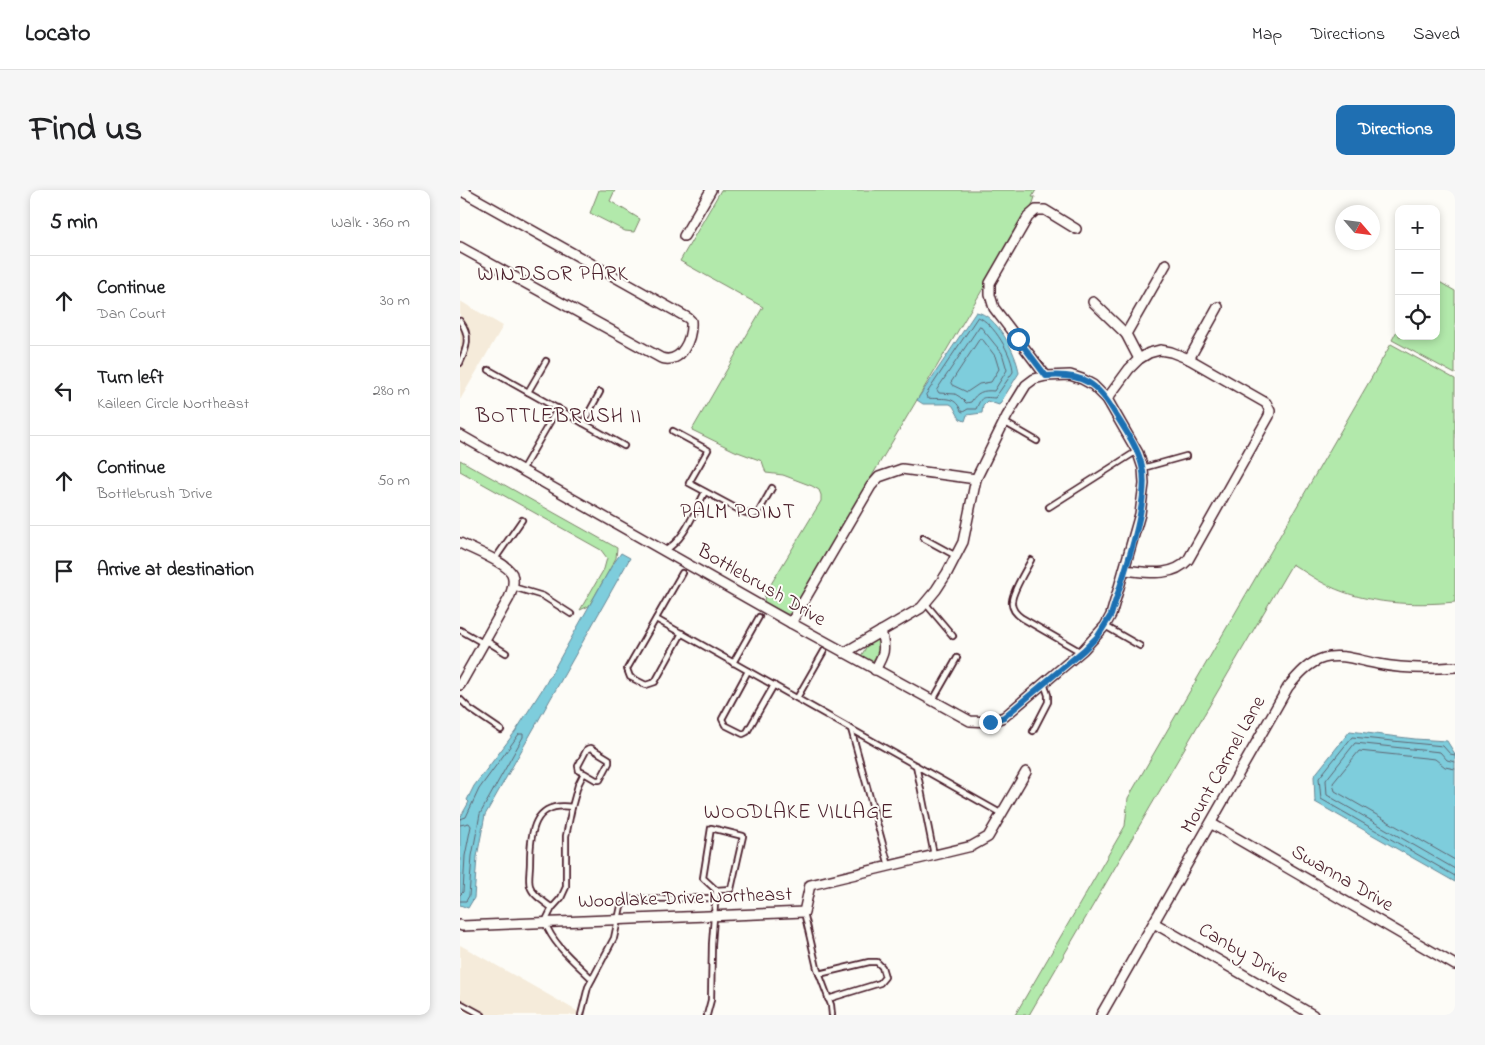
<!DOCTYPE html>
<html lang="en">
<head>
<meta charset="utf-8">
<style>
	body { margin:0; font-family:"Indie Flower",sans-serif; background:#f6f6f6; color:#202124 }
	.controls { position:absolute; right:15px; top:15px; display:grid; overflow:hidden; border-radius:10px; box-shadow:0 2px 8px #0003 }
	.controls button { width:45px; height:45px; display:grid; place-items:center; padding:0; border:0; border-bottom:1px solid #e0e0e0; background:#fff; color:#202124; font:25px sans-serif }
	.compass { position:absolute; left:875px; top:15px; width:45px; height:45px; border-radius:50%; background:#fff; box-shadow:0 2px 8px #0003; rotate:118deg }
	.stop { position:absolute; width:15px; height:15px; margin:-11px; border:4px solid #1f6fb2; border-radius:50%; background:#fff }
	.stop.end { background:#1f6fb2; border-color:#fff; box-shadow:0 1px 5px #0008 }
	.list { margin:0; padding:0; list-style:none }
	h2 { display:flex; justify-content:space-between; align-items:center; height:65px; margin:0; padding:0 20px; font-size:21px }
	h2 small { font-size:16px; font-weight:400; color:#757577 }
	.list li { display:grid; grid-template-columns:32px 1fr auto; gap:15px; align-items:center; box-sizing:border-box; height:90px; padding:0 20px; border-top:1px solid #e0e0e0 }
	.list b { display:block; font-size:19px; white-space:nowrap }
	.list p { margin:0; font-size:16px; white-space:nowrap; color:#757577 }
	.list em { font-size:16px; font-style:normal; color:#757577 }
	.icon { flex:none; width:28px; height:28px; fill:none; stroke:currentColor; stroke-width:2; stroke-linecap:round; stroke-linejoin:round }
	.map { position:relative; flex:none; width:995px; height:825px; overflow:hidden; border-radius:10px }
	header { display:flex; align-items:center; gap:30px; box-sizing:border-box; height:70px; padding:0 25px; background:#fff; border-bottom:1px solid #e0e0e0 }
	header strong { font-size:24px }
	nav { display:flex; gap:28px; margin-inline-start:auto; font-size:18px }
	.intro { display:flex; align-items:center; justify-content:space-between; box-sizing:border-box; height:120px; padding:0 30px }
	h1 { margin:0; font-size:35px }
	.button { padding:12px 22px; border-radius:10px; background:#1f6fb2; color:#fff; font-size:18px; font-weight:700 }
	main { display:flex; gap:30px; padding:0 30px }
	aside { flex:1; background:#fff; border-radius:10px; box-shadow:0 2px 8px #0003 }
	.map>svg:first-child { display:block }
	.built { fill:#f5ebda }
	.green { fill:#b2e9ab; stroke:#7e846b }
	.water { fill:#7ecddc; stroke:#698795 }
	.lines { fill:none; stroke-linecap:round; stroke-linejoin:round }
	.shore { stroke:#5f6572; stroke-width:1 }
	.lane-casing { stroke:#4a1f2b; stroke-width:8 }
	.street-casing { stroke:#4a1f2b; stroke-width:12 }
	.lane { stroke:#fdfcf7; stroke-width:4.5 }
	.street { stroke:#fdfcf7; stroke-width:9 }
	.route { stroke:#1f6fb2; stroke-width:6 }
	.labels { text-anchor:middle; dominant-baseline:central; stroke-width:4; stroke-linejoin:round; paint-order:stroke }
	.street-label { font-size:20px; fill:#4a1f2b; stroke:#fdfcf7 }
	.neighbourhood-label { font-size:21px; letter-spacing:1px; fill:#4a1f2b; stroke:#fdfcf7 }
</style>
</head>
<body>
<header>
<strong>Locato</strong>
<nav><a>Map</a><a>Directions</a><a>Saved</a></nav>
</header>
<div class="intro"><h1>Find us</h1><a class="button">Directions</a></div>
<main>
<aside>
<h2>5 min<small>Walk · 360 m</small></h2>
<ul class="list">
<li><svg class="icon" aria-label="ahead" viewBox="0 0 24 24"><path d="M12 20V5M6 11l6-6 6 6"/></svg><div><b>Continue</b><p>Dan Court</p></div><em>30 m</em></li>
<li><svg class="icon" aria-label="left" viewBox="0 0 24 24"><path d="M17 20v-9H6M10 6l-5 5 5 5"/></svg><div><b>Turn left</b><p>Kaileen Circle Northeast</p></div><em>280 m</em></li>
<li><svg class="icon" aria-label="ahead" viewBox="0 0 24 24"><path d="M12 20V5M6 11l6-6 6 6"/></svg><div><b>Continue</b><p>Bottlebrush Drive</p></div><em>50 m</em></li>
<li><svg class="icon" aria-label="arrive" viewBox="0 0 24 24"><path d="M6 21V4h12l-3 4 3 4H6"/></svg><div><b>Arrive at destination</b></div></li>
</ul>
</aside>
<div class="map">
<svg width="995" height="825" viewBox="0 0 995 825">
	<rect width="100%" height="100%" fill="#fdfcf7"/>
	<filter id="ink" filterUnits="userSpaceOnUse"><feTurbulence type="fractalNoise" baseFrequency=".02" numOctaves="2"/><feDisplacementMap in="SourceGraphic" scale="10" xChannelSelector="R" yChannelSelector="G"/><feConvolveMatrix kernelMatrix="1 2 1 2 8 2 1 2 1" color-interpolation-filters="sRGB"/></filter>
	<g filter="url(#ink)">
		<g class="built">
			<polygon points="0,111 43,136 0,210"/>
			<polygon points="0,755 41,778 124,825 0,825"/>
		</g>
		<g class="green">
			<polygon points="139,0 155,0 150,11 180,29 174,42 165,41 130,23"/>
			<polygon points="261,0 576,0 572,7 575,7 572,16 330,424 327,424 304,412 305,404 361,311 361,305 359,300 352,296 323,285 306,283 302,271 275,261 232,240 303,117 220,71"/>
			<polygon points="976,90 995,101 995,184 932,150 939,137 939,146 976,146"/>
			<path d="M931,154L995,189V412C953,416 907,414 869,396C856,390 844,381 832,374L569,825H555L665,636L668,608Z"/>
			<polygon points="0,270 157,358 156,368 129,416 120,420 144,379 147,368 141,360 0,281"/>
			<path d="M414,449L420,450C421,458 416,469 410,473L400,468L409,452Z"/>
		</g>
		<g class="water">
			<path d="M516,122C536,124 557,164 559,183L539,215L527,211L523,215L522,223L507,225L505,231L500,229L493,216L490,214H463L457,210Z"/>
			<polygon points="161,363 170,368 25,625 17,667 14,708 8,718 0,715 0,628 9,612 7,610 14,596 55,542 85,495 151,377"/>
			<polygon points="890,541 955,549 987,551 995,564 995,692 855,612 854,586"/>
		</g>
		<g class="lines">
			<g class="shore">
				<path d="M518,127C533,132 553,166 553,182L535,208C521,207 522,206 516,219H508L503,222L501,221C495,204 481,210 467,208L466,205Z"/>
				<path d="M520,136L542,163L547,180L534,201C523,200 517,202 511,212L506,213L500,207L495,204L479,203L477,200Z"/>
				<polygon points="520,149 523,150 535,166 539,179 531,192 519,194 507,202 492,195 491,193"/>
				<polyline points="995,565 990,564 983,556 892,547 859,588 861,609 995,686"/>
				<polyline points="995,572 987,570 980,562 895,553 866,590 867,605 995,679"/>
				<polyline points="995,579 985,577 975,569 899,561 873,593 875,601 995,670"/>
				<polyline points="0,629 6,627 19,599 59,544 63,544 63,547 20,624 12,666 9,706 6,711 0,711"/>
				<polyline points="0,635 9,633 11,636 5,666 3,702 0,705"/>
			</g>
			<g class="lane-casing">
				<g id="lane">
					<path d="M0,131C11,145 7,158 0,173"/>
					<polyline points="29,180 164,256"/>
					<polyline points="68,202 86,171"/>
					<polyline points="544,232 577,251"/>
					<polyline points="123,233 140,202"/>
					<polyline points="213,241 248,260 229,293 283,322 293,325 298,323 312,298"/>
					<polyline points="683,278 726,266"/>
					<polyline points="62,280 98,218"/>
					<polyline points="589,317 677,261"/>
					<polyline points="463,348 496,366"/>
					<path d="M204,361C225,350 234,322 245,302"/>
					<polyline points="35,369 62,330"/>
					<path d="M571,370C566,380 553,400 552,411C551,419 556,424 562,428L621,462"/>
					<polyline points="222,383 167,479 170,487 186,495 195,492 222,443"/>
					<polyline points="53,397 83,406 111,424"/>
					<polyline points="466,414 493,446"/>
					<polyline points="196,429 542,624"/>
					<polyline points="645,436 680,456"/>
					<polyline points="0,440 23,453"/>
					<polyline points="25,450 46,463"/>
					<polyline points="273,473 299,427"/>
					<polyline points="288,481 262,529 265,535 283,544 287,542 314,495"/>
					<polyline points="337,508 364,461"/>
					<polyline points="0,509 10,519 41,540"/>
					<polyline points="473,510 497,468"/>
					<polyline points="391,539 429,676"/>
					<polyline points="573,541 588,512 588,505 584,493"/>
					<polyline points="456,575 474,665"/>
					<polyline points="112,617 118,595 124,583 136,590 140,590 149,573 149,569 131,558 127,559 118,576 119,581 124,583"/>
					<path d="M92,718C85,712 73,706 70,696C68,690 70,680 70,673C70,643 73,611 112,617L106,646V697L101,708L92,718L85,732C93,755 115,772 132,789"/>
					<polyline points="344,722 357,778 371,815 372,825"/>
					<polyline points="359,784 409,772 417,772 422,777 425,787 420,793 368,809"/>
					<polyline points="0,813 22,825"/>
					<polyline points="121,825 128,797 154,748 161,716 171,709 256,708"/>
					<polyline points="247,825 251,810 252,754 256,700 271,699 283,646 251,638 243,688 256,700"/>
				</g>
			</g>
			<g class="street-casing">
				<g id="street">
					<path d="M0,0L228,128L231,131C232,148 222,175 201,168L0,57"/>
					<polyline points="224,46 251,0"/>
					<polyline points="633,112 666,144"/>
					<polyline points="679,169 666,144 706,74"/>
					<polyline points="729,169 758,117"/>
					<polyline points="586,186 534,118 530,105 530,93 568,27 576,20 585,20 616,39"/>
					<path d="M647,209L669,179L679,169L689,163L700,160L711,162L729,169L806,213L810,221L809,226L728,370C712,388 686,382 664,380"/>
					<polyline points="0,245 331,433 510,531 530,532 544,527 623,460 645,436 651,425 680,324 684,294 683,278 678,263 647,209 633,195 622,189 610,185 586,186 574,189 566,195 547,226 516,289 503,352 487,383 476,400 461,418 384,463"/>
					<path d="M0,353C13,360 46,372 52,384C55,392 52,401 49,408L0,495"/>
					<polyline points="331,433 411,296 419,287 442,279 516,289"/>
					<path d="M415,480C424,464 426,460 421,441"/>
					<polyline points="752,634 995,775"/>
					<polyline points="694,733 853,825"/>
					<polyline points="0,735 2,736 344,722 350,695 512,656 528,647 566,582"/>
					<path d="M641,825L828,497C838,485 849,472 864,468C882,463 900,471 918,474C943,479 969,479 995,477"/>
				</g>
			</g>
			<use href="#lane" class="lane"/>
			<use href="#street" class="street"/>
		</g>
	</g>
	<g class="lines" filter="url(#ink)">
		<path class="route" d="M530,532L544,527L624,460L638,446L651,425C662,389 691,311 682,276C678,258 666,241 656,225C638,193 623,183 586,186L558,149"/>
	</g>
	<g class="labels">
		<g class="street-label">
			<text transform="translate(301 396) rotate(30)">Bottlebrush Drive</text>
			<text transform="translate(764 575) rotate(-61)">Mount Carmel Lane</text>
			<text transform="translate(882 689) rotate(30)">Swanna Drive</text>
			<text transform="translate(225 709) rotate(-2)">Woodlake Drive Northeast</text>
			<text transform="translate(783 764) rotate(30)">Canby Drive</text>
		</g>
		<g class="neighbourhood-label">
			<text x="93" y="85">WINDSOR PARK</text>
			<text x="99" y="227">BOTTLEBRUSH II</text>
			<text x="278" y="323">PALM POINT</text>
			<text x="339" y="623">WOODLAKE VILLAGE</text>
		</g>
	</g>
</svg>
<div class="controls">
<button>+</button>
<button>−</button>
<button><svg class="icon" aria-label="locate" viewBox="0 0 24 24"><circle cx="12" cy="12" r="6"/><path d="M12 2v4M12 18v4M2 12h4M18 12h4"/></svg></button>
</div>
<svg class="compass" viewBox="-18 -18 36 36"><path d="M0-13l5 13h-10z" fill="#e53935"/><path d="M0 13l5-13h-10z" fill="#757577"/></svg>
<div class="stop" style="left:558px;top:149px"></div>
<div class="stop end" style="left:530px;top:532px"></div>
</div>
</main>
</body>
</html>
